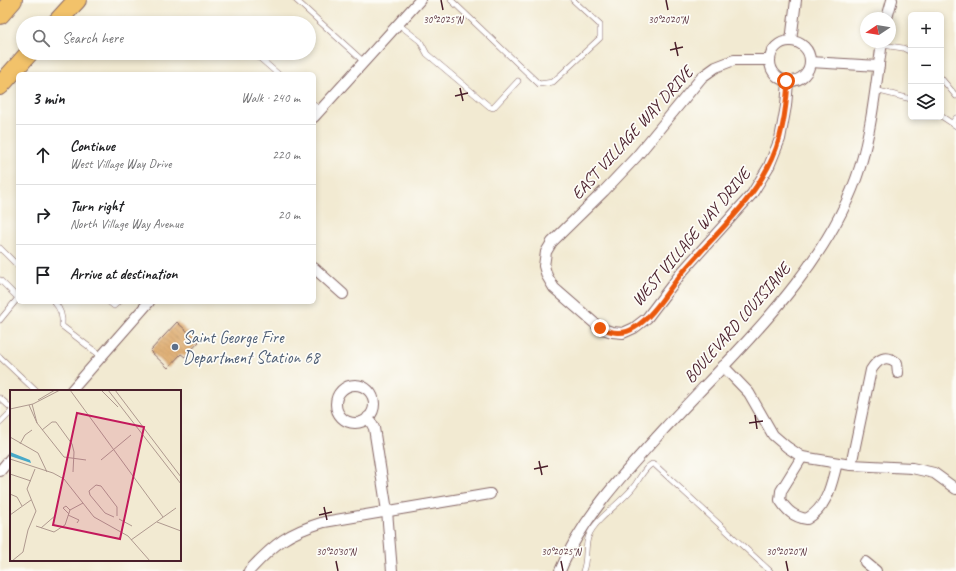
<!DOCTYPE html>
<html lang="en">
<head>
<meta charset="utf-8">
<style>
	body { margin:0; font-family:Caveat,sans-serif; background:#f6f6f6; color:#202124 }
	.controls { position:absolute; right:12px; top:12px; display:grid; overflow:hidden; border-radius:6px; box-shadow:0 2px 6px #0003 }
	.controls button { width:36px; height:36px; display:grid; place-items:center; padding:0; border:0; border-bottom:1px solid #e0e0e0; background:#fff; color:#202124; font:20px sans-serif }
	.compass { position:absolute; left:860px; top:12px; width:36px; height:36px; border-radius:50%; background:#fff; box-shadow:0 2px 6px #0003; rotate:258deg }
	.stop { position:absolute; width:12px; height:12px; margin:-9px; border:3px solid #ea580c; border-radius:50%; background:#fff }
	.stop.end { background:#ea580c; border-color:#fff; box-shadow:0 1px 4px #0008 }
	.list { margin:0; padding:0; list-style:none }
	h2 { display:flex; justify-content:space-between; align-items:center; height:52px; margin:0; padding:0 16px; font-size:17px }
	h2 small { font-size:13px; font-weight:400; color:#757577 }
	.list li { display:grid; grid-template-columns:26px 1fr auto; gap:12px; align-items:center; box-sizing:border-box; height:60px; padding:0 16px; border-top:1px solid #e0e0e0 }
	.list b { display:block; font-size:15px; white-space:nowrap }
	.list p { margin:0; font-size:13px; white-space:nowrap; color:#757577 }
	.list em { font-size:13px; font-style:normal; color:#757577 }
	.icon { flex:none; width:22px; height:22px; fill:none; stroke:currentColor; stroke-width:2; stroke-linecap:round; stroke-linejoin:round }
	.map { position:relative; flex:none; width:956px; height:571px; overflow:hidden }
	.search { position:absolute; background:#fff; box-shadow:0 2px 6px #0003; left:16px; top:16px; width:300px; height:44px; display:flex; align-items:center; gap:10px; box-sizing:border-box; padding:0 14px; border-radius:22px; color:#757577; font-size:15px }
	.panel { position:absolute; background:#fff; box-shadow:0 2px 6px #0003; left:16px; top:72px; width:300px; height:232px; border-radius:6px }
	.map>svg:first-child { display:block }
	.building { fill:url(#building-back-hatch) }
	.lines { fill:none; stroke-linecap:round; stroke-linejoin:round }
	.service-casing { stroke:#856665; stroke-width:6 }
	.minor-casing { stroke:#856665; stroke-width:12 }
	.motorway-casing { stroke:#856665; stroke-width:20 }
	.service { stroke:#fff; stroke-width:5 }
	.minor { stroke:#fff; stroke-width:10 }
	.motorway { stroke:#f2c26a; stroke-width:18 }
	.route { stroke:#ea580c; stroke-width:5 }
	.ticks { fill:none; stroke:#4a1f2b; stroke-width:1.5 }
	.service-dot { fill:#5c6f8a; stroke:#fdfcf7; stroke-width:1.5 }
	.labels { text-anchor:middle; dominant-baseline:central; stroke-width:3.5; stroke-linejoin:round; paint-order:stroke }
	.street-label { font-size:17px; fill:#4a1f2b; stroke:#fdfcf7 }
	.service-label { font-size:17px; fill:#4e5e75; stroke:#fdfcf7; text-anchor:start }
	.inset-road { fill:none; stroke:#af998f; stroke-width:1 }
	.view { fill:#c2185b; fill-opacity:0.15; stroke:#c2185b; stroke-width:2 }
	.inset-edge { fill:none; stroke:#4a1f2b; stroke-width:2 }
	.ticks-label { font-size:10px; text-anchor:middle; fill:#4a1f2b; stroke:#fdfcf7; stroke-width:3.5; stroke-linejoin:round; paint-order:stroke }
</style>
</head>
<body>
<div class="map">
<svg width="956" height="571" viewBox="0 0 956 571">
	<defs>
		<pattern id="building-back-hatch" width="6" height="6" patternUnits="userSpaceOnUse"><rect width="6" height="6" fill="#dba563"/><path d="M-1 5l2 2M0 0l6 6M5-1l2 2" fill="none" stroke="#b48652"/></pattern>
	</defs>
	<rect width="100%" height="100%" fill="#fdfcf7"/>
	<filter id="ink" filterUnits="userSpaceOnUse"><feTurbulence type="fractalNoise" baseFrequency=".025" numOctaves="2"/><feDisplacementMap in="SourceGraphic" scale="8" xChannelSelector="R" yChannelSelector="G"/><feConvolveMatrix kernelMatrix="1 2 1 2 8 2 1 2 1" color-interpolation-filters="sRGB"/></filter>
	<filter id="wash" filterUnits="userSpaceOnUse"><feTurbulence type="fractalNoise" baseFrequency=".012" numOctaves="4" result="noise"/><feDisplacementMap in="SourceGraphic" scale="16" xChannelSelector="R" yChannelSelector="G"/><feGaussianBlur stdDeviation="0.9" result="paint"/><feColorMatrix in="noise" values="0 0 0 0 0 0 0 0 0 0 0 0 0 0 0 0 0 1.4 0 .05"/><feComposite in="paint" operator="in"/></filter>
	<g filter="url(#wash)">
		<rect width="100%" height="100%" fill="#f2ead2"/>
		<g id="blocks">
			<polygon class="building" points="177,322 199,342 185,357 181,354 168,368 150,351"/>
		</g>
	</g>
	<g filter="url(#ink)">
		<use href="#blocks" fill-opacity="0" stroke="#856665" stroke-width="1"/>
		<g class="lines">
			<g class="service-casing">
				<g id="service">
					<polyline points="296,0 364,62"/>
					<polyline points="451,0 539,84 553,82 600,38 600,25 573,0"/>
					<polyline points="398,24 420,41 427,54 490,107 493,108 518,81"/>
					<polyline points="882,45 903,48 911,52"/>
					<polyline points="254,53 278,74"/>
					<polyline points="941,78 956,96"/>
					<polyline points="875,90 911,99"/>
					<polyline points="314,105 320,110"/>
					<polyline points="941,116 956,126"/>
					<polyline points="952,123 956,118"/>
					<polyline points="0,248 18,266"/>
					<polyline points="0,280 18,298 0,320"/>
					<path d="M54,302C61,309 63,316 62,326L101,356"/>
					<polyline points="109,302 114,306 118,302"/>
					<polyline points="0,357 36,391"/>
					<polyline points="0,398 11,408"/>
					<polyline points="0,423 11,412"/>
					<path d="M583,571C588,559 584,546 589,535C596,518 623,502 635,485C640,478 644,468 652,464L655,465L770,571"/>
				</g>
			</g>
			<g class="minor-casing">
				<g id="minor">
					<polyline points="887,18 892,0"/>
					<circle cx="790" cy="61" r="20"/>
					<polyline points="791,41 796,0"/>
					<polyline points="769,60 734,60 716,67 702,77 637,156 604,191 552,242 546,252 544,266 547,276 554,288 600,328 612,332 623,333 634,328 647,318 682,272 752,194 769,166 780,139 786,106 788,82"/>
					<polyline points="810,62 879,66"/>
					<polyline points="314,117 420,0"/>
					<polyline points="314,268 343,294"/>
					<polyline points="723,366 749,393 773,435 787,447 802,457 851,465 912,468 934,473 956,489"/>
					<circle cx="355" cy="404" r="19"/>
					<polyline points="71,391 149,302"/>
					<polyline points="368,417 374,428 387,511 392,571"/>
					<path d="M802,457L781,491L780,500C787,511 794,517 807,519C828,506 831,485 837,463"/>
					<path d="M851,465L871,370C878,359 886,354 897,363L898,373"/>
					<polyline points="0,471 11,458"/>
					<polyline points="865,562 876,571"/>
					<path d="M249,571C275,543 288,533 324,522L490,494"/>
					<path d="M560,571C582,517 626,471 665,428C735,352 829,268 860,167C872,127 876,84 882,42"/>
				</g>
			</g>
			<g class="motorway-casing">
				<g id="motorway">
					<polyline points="0,15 13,0"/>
					<polyline points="56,23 77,0"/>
					<polyline points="0,86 29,53"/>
				</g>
			</g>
			<use href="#service" class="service"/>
			<use href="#minor" class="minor"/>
			<use href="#motorway" class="motorway"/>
		</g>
	</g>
	<g class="lines" filter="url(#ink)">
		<path class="route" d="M600,328C611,332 623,336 634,328C654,316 667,291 682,273C711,238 747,208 768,167C782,141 786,111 788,82L786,81"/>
	</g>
	<path class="ticks" d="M441,0L443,10M666,0L668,10M675,42L678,56M670,50L683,47M460,88L463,101M455,96L468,93M755,415L757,429M749,423L763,421M539,461L542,475M534,469L548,466M324,507L327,520M319,515L332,512M336,561L338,571M561,561L563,571M786,561L788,571"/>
	<circle class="service-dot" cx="175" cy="347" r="4"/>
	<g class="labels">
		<g class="street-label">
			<text transform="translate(632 133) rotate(-48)">EAST VILLAGE WAY DRIVE</text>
			<text transform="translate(691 237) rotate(-50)">WEST VILLAGE WAY DRIVE</text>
			<text transform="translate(737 323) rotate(-49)">BOULEVARD LOUISIANE</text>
		</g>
		<g class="service-label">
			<text x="183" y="337">Saint George Fire<tspan x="183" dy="20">Department Station 68</tspan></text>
		</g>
	</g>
	<g transform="translate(10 390)">
		<rect width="171" height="171" fill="#f2ead2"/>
		<path d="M0,62L20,70L21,73L0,66Z" fill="#48a9c8"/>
		<path class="inset-road" d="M60,0L153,127M91,0L108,17M98,0L171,94M105,0L171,87M28,10L45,0M19,15L27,33L22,14M0,19L23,14L50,0M27,33L54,67L76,70M32,40L42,32H46L62,54L64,62L63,82M0,47L28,63L37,82M10,54L15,45L22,40M0,69L43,83L54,89L84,127L118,146L140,171M91,70L121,45M0,84L21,91M0,104L7,107L12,116M59,124L53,118L56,116L60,120M0,125L21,110M58,125L69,130L67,133M104,127L95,123L80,105L79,101L86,95L91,96L107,117V126M109,129L122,136M147,132L171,141M26,136L44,142L55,135L60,120L73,113M31,138L46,125M121,150L166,118M2,171L13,162L18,140L26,121L17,99L25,79"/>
		<path class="view" d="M67,23L134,37L110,149L43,135Z"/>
		<rect width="171" height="171" class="inset-edge"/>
	</g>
	<g class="ticks-label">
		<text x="443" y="23">30°20'25"N</text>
		<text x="668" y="23">30°20'20"N</text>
		<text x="336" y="555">30°20'30"N</text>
		<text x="561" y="555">30°20'25"N</text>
		<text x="786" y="555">30°20'20"N</text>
	</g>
</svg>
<div class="controls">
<button>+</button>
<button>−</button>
<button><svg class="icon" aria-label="layers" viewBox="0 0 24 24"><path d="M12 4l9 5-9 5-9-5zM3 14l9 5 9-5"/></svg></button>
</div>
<svg class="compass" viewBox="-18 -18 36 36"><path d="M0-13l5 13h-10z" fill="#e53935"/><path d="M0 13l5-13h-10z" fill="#757577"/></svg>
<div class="stop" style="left:786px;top:81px"></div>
<div class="stop end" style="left:600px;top:328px"></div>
<div class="search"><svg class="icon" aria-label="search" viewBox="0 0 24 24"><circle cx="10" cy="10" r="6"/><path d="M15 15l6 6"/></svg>Search here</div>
<section class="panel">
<h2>3 min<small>Walk · 240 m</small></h2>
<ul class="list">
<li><svg class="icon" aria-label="ahead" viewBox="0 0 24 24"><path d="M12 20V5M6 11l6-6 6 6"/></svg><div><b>Continue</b><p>West Village Way Drive</p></div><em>220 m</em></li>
<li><svg class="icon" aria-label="right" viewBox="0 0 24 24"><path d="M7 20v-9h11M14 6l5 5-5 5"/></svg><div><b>Turn right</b><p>North Village Way Avenue</p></div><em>20 m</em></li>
<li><svg class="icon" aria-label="arrive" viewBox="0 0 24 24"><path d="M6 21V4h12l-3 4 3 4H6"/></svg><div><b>Arrive at destination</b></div></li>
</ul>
</section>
</div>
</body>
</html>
